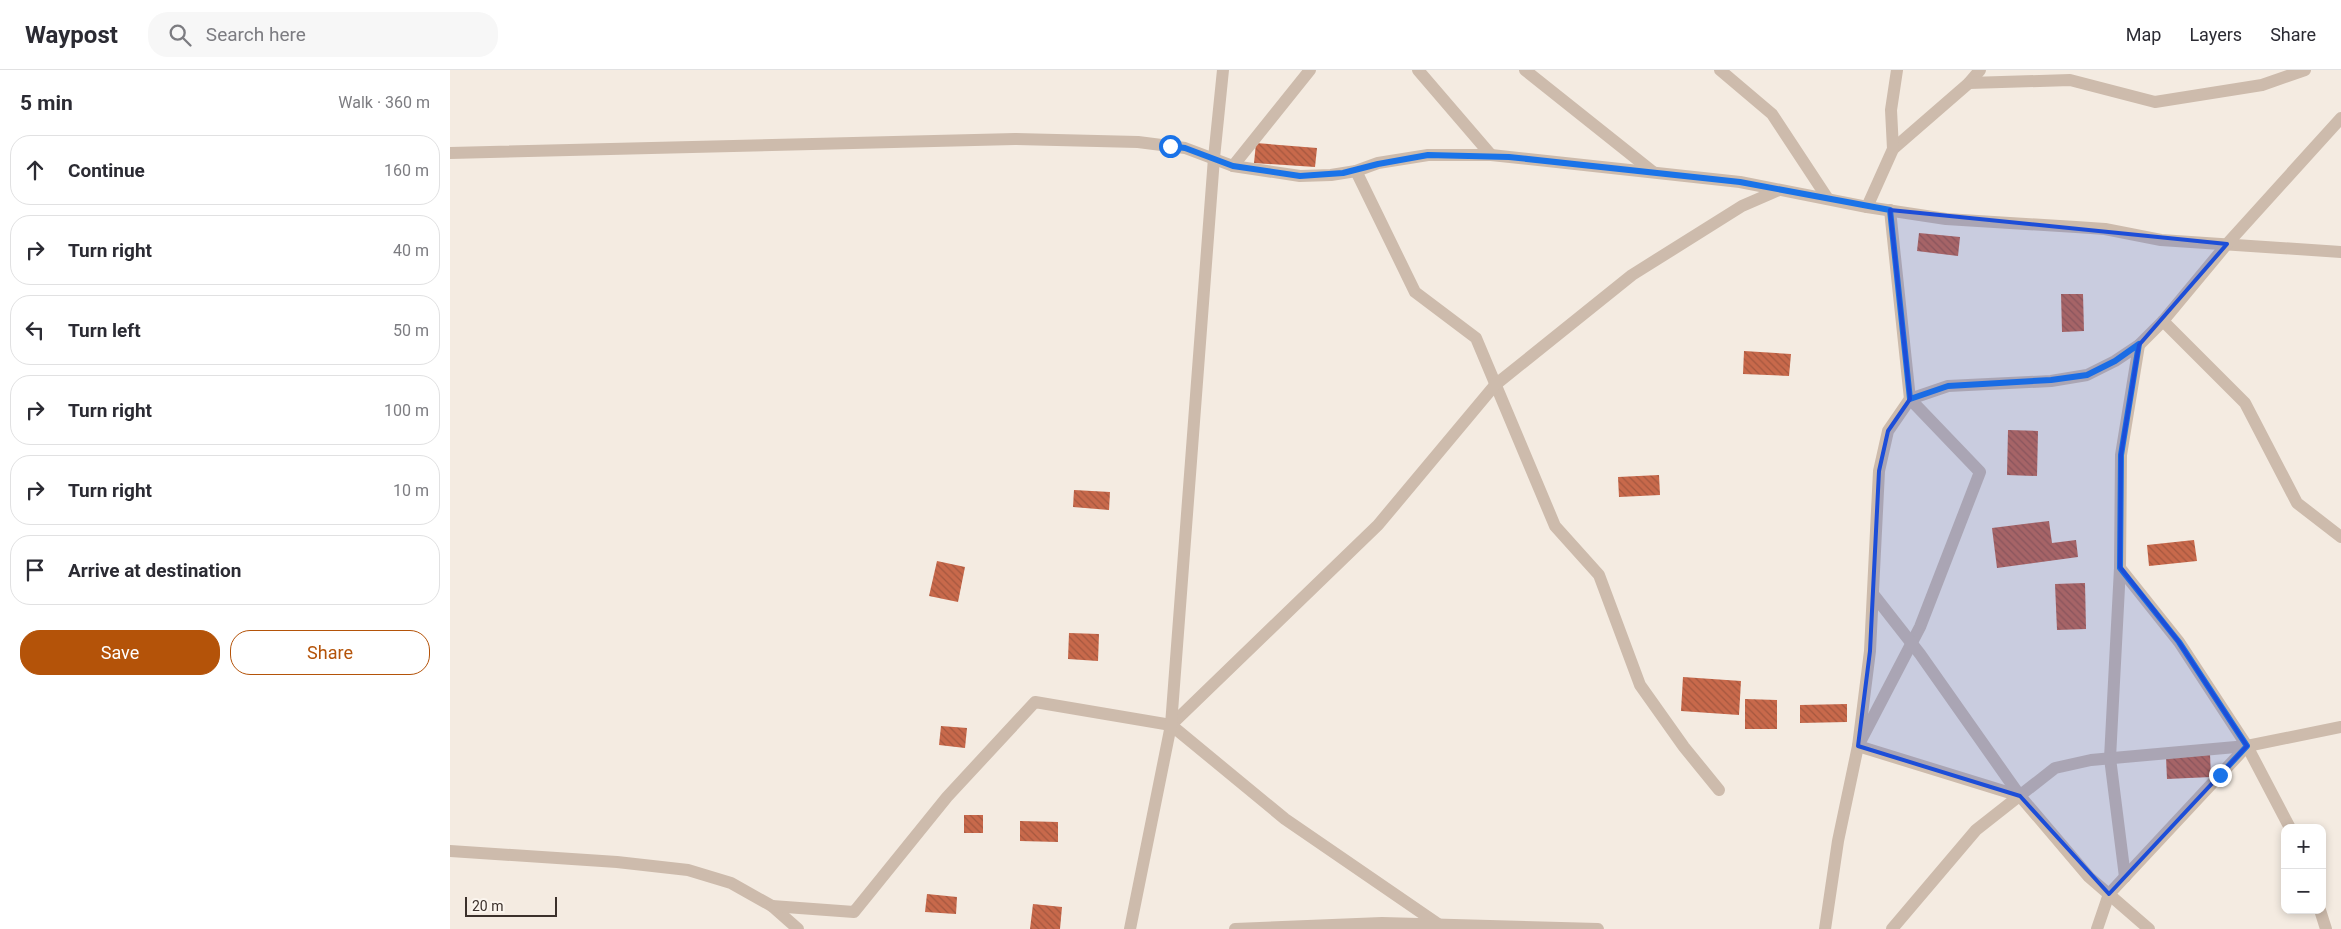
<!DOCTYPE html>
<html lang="en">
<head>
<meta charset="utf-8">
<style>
	body { margin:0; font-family:Roboto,sans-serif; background:#f7f7f7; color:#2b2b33 }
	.controls { position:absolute; right:15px; bottom:15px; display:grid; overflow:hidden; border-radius:10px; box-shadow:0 2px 8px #0003 }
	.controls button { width:45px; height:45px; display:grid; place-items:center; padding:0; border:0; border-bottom:1px solid #e1e1e2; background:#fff; color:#2b2b33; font:25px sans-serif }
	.scale { position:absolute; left:15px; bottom:12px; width:92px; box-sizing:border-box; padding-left:5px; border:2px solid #3b302b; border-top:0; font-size:14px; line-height:18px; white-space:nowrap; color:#3b302b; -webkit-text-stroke:4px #fbf5ee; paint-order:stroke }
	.stop { position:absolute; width:15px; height:15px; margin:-11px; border:4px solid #1a73e8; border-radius:50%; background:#fff }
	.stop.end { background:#1a73e8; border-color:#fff; box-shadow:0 1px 5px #0008 }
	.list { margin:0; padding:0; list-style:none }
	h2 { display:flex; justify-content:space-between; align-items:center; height:65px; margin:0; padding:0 20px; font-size:21px }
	h2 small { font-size:16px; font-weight:400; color:#7c7c81 }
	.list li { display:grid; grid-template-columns:32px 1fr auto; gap:15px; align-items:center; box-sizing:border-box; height:70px; margin:0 10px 10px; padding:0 10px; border:1px solid #e1e1e2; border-radius:20px }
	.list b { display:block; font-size:19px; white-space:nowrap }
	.list em { font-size:16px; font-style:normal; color:#7c7c81 }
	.actions { display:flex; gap:10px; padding:15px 20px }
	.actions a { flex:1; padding:11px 0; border:1px solid #b45309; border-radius:20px; text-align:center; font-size:18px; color:#b45309 }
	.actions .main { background:#b45309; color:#fff }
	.icon { flex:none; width:28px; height:28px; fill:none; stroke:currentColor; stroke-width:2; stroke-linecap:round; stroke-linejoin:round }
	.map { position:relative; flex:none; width:1891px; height:859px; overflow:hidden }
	header { display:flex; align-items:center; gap:30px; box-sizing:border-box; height:70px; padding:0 25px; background:#fff; border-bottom:1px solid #e1e1e2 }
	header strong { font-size:24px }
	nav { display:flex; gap:28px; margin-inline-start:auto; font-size:18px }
	.search { width:350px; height:45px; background:#f7f7f7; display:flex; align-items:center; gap:12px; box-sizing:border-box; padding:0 18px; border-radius:20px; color:#7c7c81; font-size:19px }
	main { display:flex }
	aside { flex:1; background:#fff }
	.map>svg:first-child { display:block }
	.building { fill:url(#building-back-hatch) }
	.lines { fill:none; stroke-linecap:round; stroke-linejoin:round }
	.minor { stroke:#cdbbac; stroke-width:12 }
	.route { stroke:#1a73e8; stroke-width:6 }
	.marked { fill:#1d4ed8; fill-opacity:0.2; stroke:#1d4ed8; stroke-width:4; stroke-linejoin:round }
</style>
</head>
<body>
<header>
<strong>Waypost</strong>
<div class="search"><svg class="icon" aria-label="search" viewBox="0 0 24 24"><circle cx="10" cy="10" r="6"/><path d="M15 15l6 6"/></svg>Search here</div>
<nav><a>Map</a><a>Layers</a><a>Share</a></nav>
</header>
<main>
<aside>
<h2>5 min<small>Walk · 360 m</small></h2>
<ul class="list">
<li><svg class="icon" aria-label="ahead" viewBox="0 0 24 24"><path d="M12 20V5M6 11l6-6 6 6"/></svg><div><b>Continue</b></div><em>160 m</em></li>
<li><svg class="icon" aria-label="right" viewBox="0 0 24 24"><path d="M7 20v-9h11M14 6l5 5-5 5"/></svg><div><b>Turn right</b></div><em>40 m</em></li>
<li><svg class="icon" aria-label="left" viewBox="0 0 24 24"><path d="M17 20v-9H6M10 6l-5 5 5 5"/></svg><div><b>Turn left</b></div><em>50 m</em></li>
<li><svg class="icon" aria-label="right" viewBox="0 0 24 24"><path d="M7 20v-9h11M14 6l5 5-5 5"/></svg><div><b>Turn right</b></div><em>100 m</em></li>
<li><svg class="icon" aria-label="right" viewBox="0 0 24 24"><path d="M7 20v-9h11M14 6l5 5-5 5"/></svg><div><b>Turn right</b></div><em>10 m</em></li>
<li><svg class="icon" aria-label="arrive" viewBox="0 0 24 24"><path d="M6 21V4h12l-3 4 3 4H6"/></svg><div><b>Arrive at destination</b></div></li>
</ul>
<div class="actions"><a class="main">Save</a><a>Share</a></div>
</aside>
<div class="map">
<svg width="1891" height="859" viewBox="0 0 1891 859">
	<defs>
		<pattern id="building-back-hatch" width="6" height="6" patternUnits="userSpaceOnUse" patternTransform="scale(1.25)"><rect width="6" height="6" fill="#c8694b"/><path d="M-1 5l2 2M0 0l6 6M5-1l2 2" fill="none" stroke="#a4573f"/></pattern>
	</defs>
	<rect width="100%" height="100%" fill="#f4ebe1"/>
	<g class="building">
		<polygon points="806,73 867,78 865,97 804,93"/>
		<polygon points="1469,163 1510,167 1508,186 1467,181"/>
		<polygon points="1611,224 1633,224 1634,261 1612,262"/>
		<polygon points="1294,281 1341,284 1339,306 1293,304"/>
		<polygon points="1558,360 1588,361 1587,406 1557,405"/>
		<polygon points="1209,405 1210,425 1169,427 1168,407"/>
		<polygon points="624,420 660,422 659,440 623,437"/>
		<polygon points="1599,451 1602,473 1626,470 1628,487 1547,498 1542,458"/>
		<polygon points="1744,470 1747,491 1699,496 1697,475"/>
		<polygon points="487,491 515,497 508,532 479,526"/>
		<polygon points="1635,513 1636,559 1607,560 1605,514"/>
		<polygon points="619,563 649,564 648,591 618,589"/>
		<polygon points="1233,607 1291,611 1289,645 1231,641"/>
		<polygon points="1295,629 1327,630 1327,659 1295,659"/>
		<polygon points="1397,634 1397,652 1350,653 1350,635"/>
		<polygon points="491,656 517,658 515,678 489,675"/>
		<polygon points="1760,684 1761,707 1717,709 1716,687"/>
		<rect x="514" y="745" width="19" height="18"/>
		<polygon points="570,751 608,752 608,772 570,771"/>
		<polygon points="477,824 507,827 506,844 475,842"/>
		<polygon points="583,834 612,837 610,859 580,859"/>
	</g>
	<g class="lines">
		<g class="minor">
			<polyline points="968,0 1041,85"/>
			<polyline points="1075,0 1203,102"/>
			<polyline points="1270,0 1322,44 1378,129"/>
			<polyline points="1519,13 1530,0"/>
			<polyline points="1443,79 1519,13 1620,10 1705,32 1812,15 1855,0"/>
			<polyline points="0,83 565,69 688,72 735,78 783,96 850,106 881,105 906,101 928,93 978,85 1041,85 1290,112 1417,137 1496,149 1626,157 1655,159 1711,170 1891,182"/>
			<polyline points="783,96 860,0"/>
			<polyline points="906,101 965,222 1026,268 1105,456 1149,505 1190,615 1234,677 1269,720"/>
			<polyline points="1417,137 1443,79 1441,40 1447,0"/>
			<polyline points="1440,140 1460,329 1530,402 1470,557 1408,676 1570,726"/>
			<polyline points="1713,251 1795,333 1847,433 1891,467"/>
			<polyline points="1689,275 1671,385 1670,498 1729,572 1797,676 1840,758"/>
			<polyline points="1670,498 1660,688 1675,807"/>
			<polyline points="1423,524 1470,584 1570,726 1639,807 1699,859"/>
			<polyline points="721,655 928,455 1045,315 1182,205 1292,136 1329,120"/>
			<polyline points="0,781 167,792 238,800 281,813 322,836 348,859"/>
			<polyline points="322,836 404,842 497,727 585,632 721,655 835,749 988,854"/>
			<polyline points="1870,840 1876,859"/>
			<polyline points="680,859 721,655 764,88 773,0"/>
			<polyline points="785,859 932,853 1148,859"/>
			<polyline points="1375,859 1388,771 1408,676 1420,581 1429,401 1438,361 1460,329 1498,316 1601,311 1637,305 1665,291 1689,275 1713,251 1777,174 1891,48"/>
			<polyline points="1442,859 1526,760 1605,698 1641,690 1797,676 1891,657"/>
			<polyline points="1647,859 1659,824 1797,676"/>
		</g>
	</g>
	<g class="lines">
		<polyline class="route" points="720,76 735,78 783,96 850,106 893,103 928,94 978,85 1059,87 1290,112 1440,140 1460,329 1498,316 1601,310 1637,305 1665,291 1689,274 1671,385 1670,498 1729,572 1797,676 1770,705"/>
	</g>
	<path class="marked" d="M1440,140L1777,174L1689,275L1671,385L1670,497L1729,572L1797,676L1659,824L1570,726L1408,676L1420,581L1429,401L1438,361L1460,329Z"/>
</svg>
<div class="controls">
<button>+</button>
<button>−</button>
</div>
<div class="scale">20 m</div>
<div class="stop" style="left:720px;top:76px"></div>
<div class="stop end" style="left:1770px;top:705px"></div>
</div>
</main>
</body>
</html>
